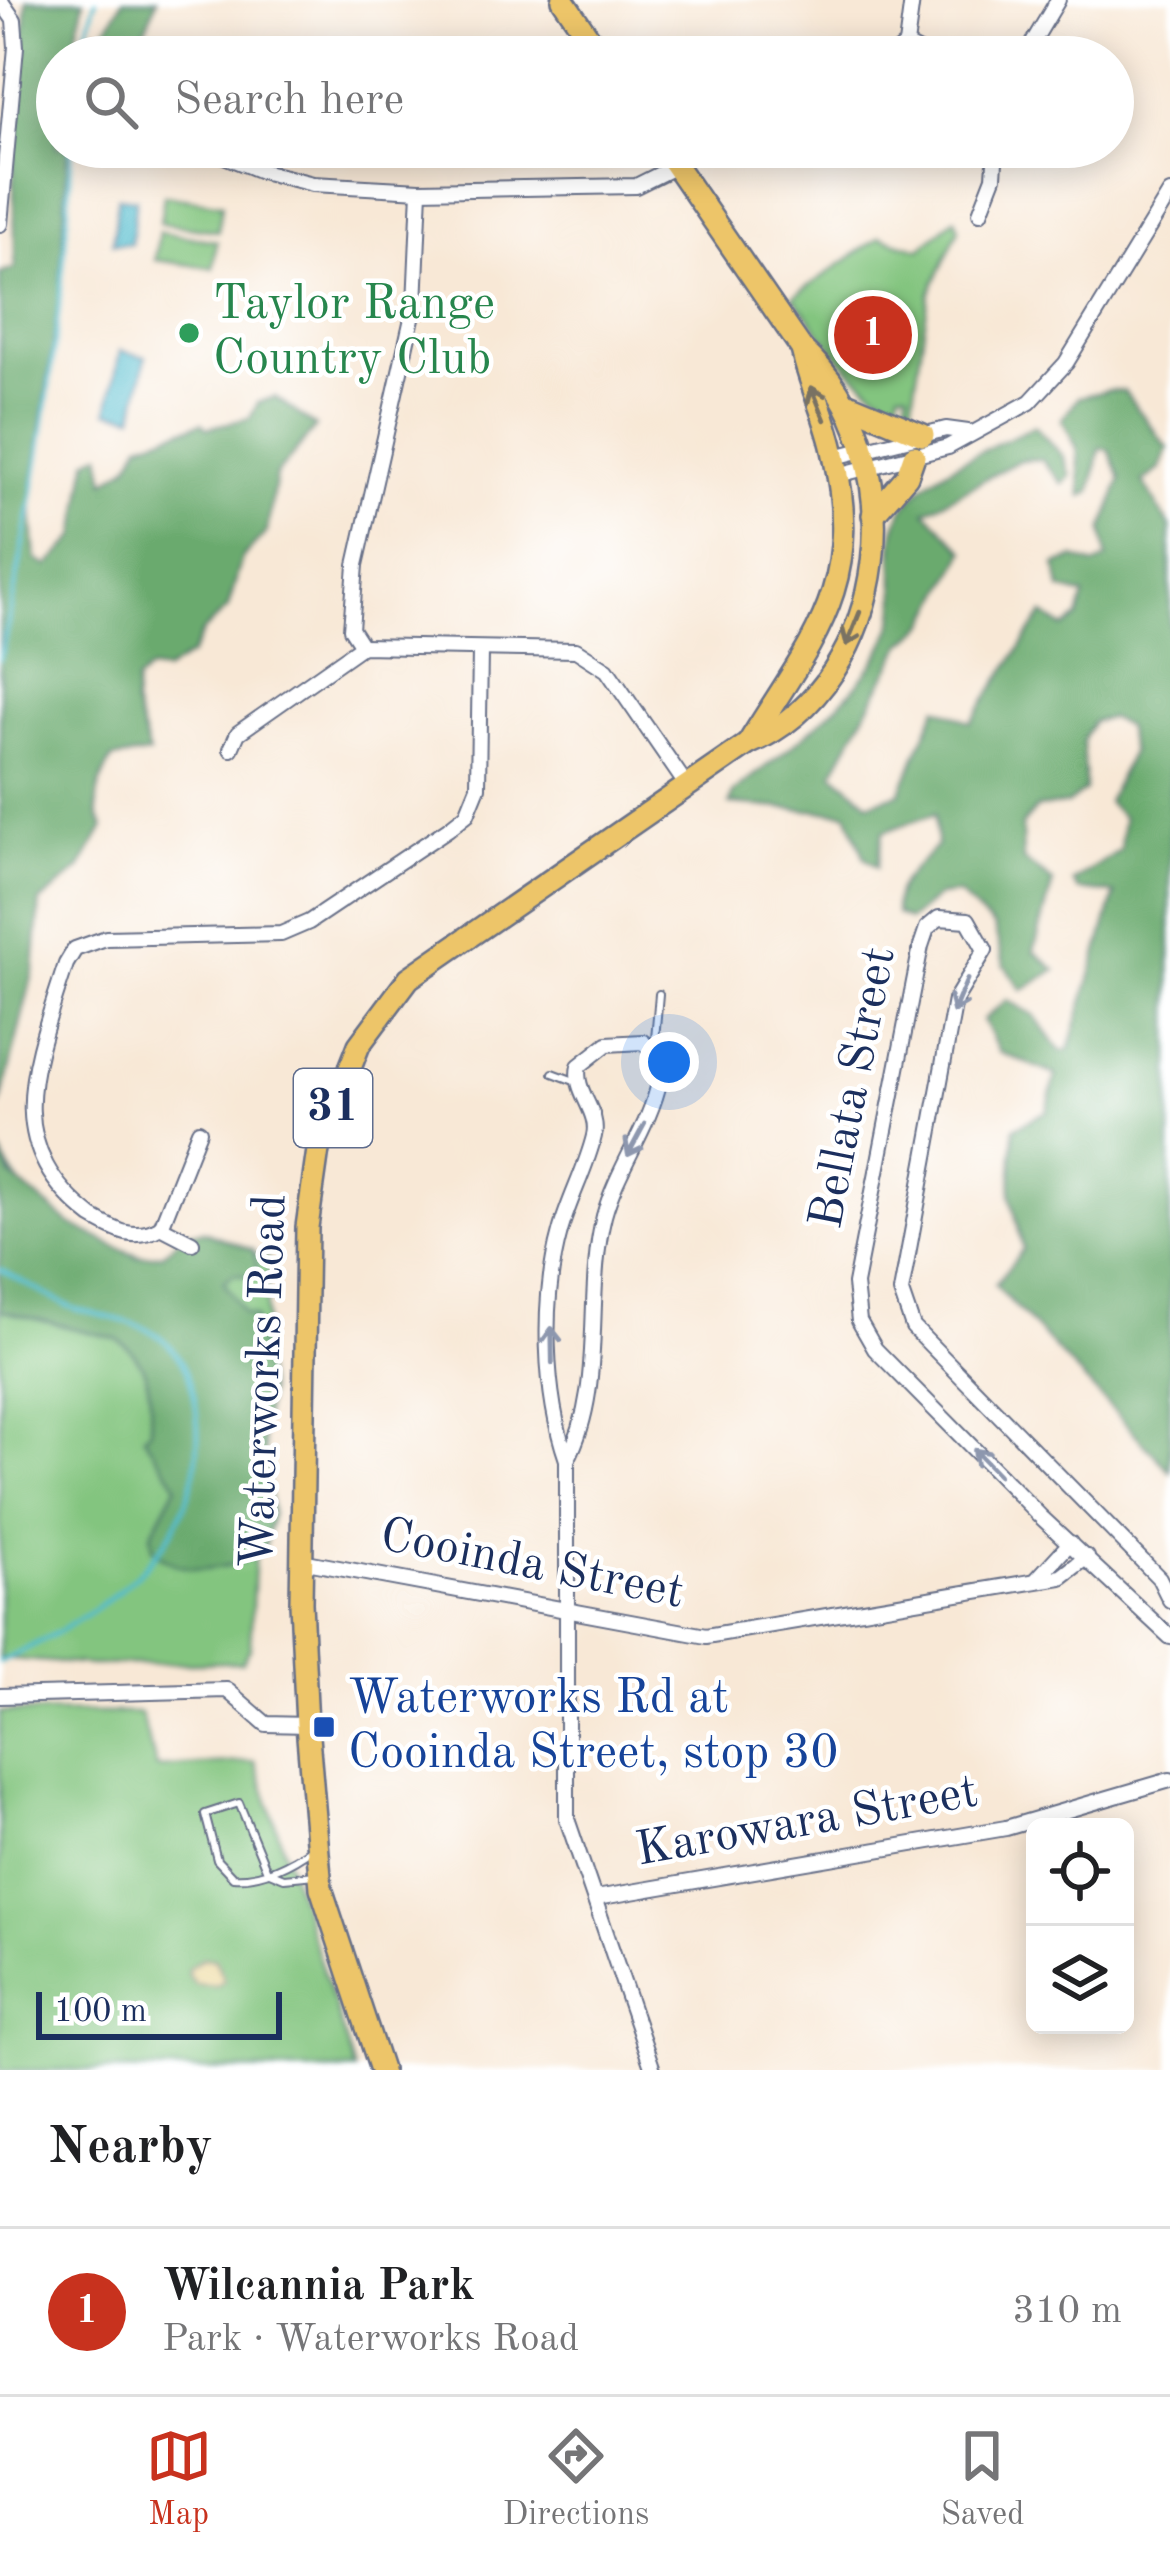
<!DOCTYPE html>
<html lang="en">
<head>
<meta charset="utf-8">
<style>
	body { margin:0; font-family:"Old Standard TT",serif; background:#f2f2f2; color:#202124 }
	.controls { position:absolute; right:36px; bottom:36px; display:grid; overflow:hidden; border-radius:18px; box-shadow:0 6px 30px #0003 }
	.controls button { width:108px; height:108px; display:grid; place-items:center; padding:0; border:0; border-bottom:3px solid #e0e0e0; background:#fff; color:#202124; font:60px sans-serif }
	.scale { position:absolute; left:36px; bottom:30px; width:246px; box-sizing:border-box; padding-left:12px; border:6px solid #1b2f5e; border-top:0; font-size:33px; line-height:42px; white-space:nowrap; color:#1b2f5e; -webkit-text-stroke:9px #fff; paint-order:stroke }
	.you { position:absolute; left:669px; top:1062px; width:42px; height:42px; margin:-30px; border:9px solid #fff; border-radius:50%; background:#1a73e8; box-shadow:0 0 0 18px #1a73e833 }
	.badge { display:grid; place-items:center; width:78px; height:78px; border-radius:50%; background:#c8321e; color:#fff; font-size:39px; font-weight:700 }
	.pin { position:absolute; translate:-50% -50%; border:6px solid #fff; box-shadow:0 3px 12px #0006 }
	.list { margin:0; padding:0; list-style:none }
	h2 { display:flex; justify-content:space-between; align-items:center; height:156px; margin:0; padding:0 48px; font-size:51px }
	h2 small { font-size:39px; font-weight:400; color:#757577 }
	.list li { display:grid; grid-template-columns:78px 1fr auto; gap:36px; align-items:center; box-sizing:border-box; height:168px; padding:0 48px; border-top:3px solid #e0e0e0 }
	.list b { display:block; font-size:45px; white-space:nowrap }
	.list p { margin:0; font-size:39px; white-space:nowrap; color:#757577 }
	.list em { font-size:39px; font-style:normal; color:#757577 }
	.icon { flex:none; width:66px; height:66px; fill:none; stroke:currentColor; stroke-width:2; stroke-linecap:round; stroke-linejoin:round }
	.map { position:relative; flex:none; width:1170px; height:2070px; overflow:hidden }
	.search { position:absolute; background:#fff; box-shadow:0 6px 30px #0003; left:36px; right:36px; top:36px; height:132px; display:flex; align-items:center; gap:30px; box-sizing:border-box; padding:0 42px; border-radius:66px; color:#757577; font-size:45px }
	.sheet { height:324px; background:#fff }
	nav { display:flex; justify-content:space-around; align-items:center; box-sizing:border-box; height:168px; border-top:3px solid #e0e0e0; background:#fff; font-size:33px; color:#757577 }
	nav a { display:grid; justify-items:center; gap:6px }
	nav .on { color:#c8321e }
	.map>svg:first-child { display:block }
	.green { fill:#83c57f; stroke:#4f7a6e; stroke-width:3 }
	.forest { fill:#6aaa6e; stroke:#426c66; stroke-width:3 }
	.sand { fill:#eeda9e; stroke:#84847e; stroke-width:3 }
	.water { fill:#51bccd; stroke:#367696; stroke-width:3 }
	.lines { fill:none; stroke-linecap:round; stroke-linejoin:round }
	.stream { stroke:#51bccd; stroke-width:4.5 }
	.lane-casing { stroke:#687088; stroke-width:10 }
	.street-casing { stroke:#687088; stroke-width:18 }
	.primary-casing { stroke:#687088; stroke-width:26 }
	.lane { stroke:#fff; stroke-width:6 }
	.street { stroke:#fff; stroke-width:14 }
	.primary { stroke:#edc569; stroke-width:21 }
	.oneway { stroke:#797263 }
	.oneway2 { stroke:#8d97ae }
	.leisure-dot { fill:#2e9e5b; stroke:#fff; stroke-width:4.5 }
	.transit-dot { fill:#1a4fb4; stroke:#fff; stroke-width:4.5 }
	.labels { text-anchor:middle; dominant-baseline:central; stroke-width:9; stroke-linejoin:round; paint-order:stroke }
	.shield { fill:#fff; stroke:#5f6d8e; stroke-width:3 }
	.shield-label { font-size:45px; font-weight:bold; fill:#1b2f5e }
	.leisure-label { font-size:48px; fill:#27864d; stroke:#fff; text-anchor:start }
	.street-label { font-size:48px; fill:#1b2f5e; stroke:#fff }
	.transit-label { font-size:48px; fill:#164399; stroke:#fff; text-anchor:start }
</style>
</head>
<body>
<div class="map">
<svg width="1170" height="2070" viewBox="0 0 1170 2070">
	<rect width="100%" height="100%" fill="#fff"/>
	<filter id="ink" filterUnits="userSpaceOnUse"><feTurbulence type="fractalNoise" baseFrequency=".00833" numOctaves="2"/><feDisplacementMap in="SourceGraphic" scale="24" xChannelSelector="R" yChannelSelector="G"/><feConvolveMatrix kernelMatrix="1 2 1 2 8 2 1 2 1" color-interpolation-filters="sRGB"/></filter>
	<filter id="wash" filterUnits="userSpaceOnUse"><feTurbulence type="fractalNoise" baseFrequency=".004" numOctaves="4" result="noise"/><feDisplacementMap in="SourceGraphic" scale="48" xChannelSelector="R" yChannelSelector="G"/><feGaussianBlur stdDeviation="2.7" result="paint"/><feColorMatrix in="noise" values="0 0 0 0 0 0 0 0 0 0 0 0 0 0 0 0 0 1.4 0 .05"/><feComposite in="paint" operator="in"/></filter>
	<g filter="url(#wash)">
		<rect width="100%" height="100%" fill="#f8e8d6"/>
		<g class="green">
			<polygon points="164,195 222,204 218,231 160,223"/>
			<path d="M955,218L959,229L929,294L912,408L906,405L908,391L900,390L898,402C852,386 823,334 793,297L880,237L920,249Z"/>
			<polygon points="159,232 217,241 213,268 155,260"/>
			<path d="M0,1151C34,1227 131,1256 206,1274L216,1242L269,1258L250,1649L242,1662L92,1665L0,1658Z"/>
			<polygon points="0,1712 140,1713 157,1768 255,1761 355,2070 0,2070"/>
		</g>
		<g class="forest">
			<path d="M27,0H84L72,57H57V147H68L67,164L60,293L31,500L36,559L48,566L76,537L88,460L101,453L106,481L128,466L141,443L202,423L207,428L250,418L258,403L275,397L316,427L276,475L267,532L242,558L228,608L203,631L191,655L164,672L149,670L136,682L134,705L149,754L112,759C100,780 89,806 104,827L80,869L40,902L34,969L0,1107V274L15,268L13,151Z"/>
			<polygon points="123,0 157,0 145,30 127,54 114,57 101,50 100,39"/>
			<path d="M1109,390L1124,391L1168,448L1160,469L1143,482L1170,527V1471L995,1285L1023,1249L1011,1196L1014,1128L1047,1111L1056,1075L999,1052L983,1020L1007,1000L1034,1015L1060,1051L1069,1050L1115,894L1078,890L1073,882L1120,850L1123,818L1107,802L1131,752L1125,726L1110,718L1093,721L1083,739L1085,790L1068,804L1037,808L1022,825L1023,860L1053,882L1034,951L1056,970L1022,990L1004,964L994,927L958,894L938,896L909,920L896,914C889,884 918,866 937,846L935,814L883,832L877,867L865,858L847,813L730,804L733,793C788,747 866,697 892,627C902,600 889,564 894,535C903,475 986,452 1034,426L1063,456L1071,476L1063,484L1041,459L1020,460L926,511L965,551L926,625L903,644L833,773L870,803L900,793L937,707L971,722L1043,614L1064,628L1078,618L1084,596L1061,589L1056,565L1075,558L1095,565L1107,558L1103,530L1121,479L1109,450L1100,448L1091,492L1082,496L1077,448L1062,419L1079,397Z"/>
			<path d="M0,1151L11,1176L70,1224L137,1257L162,1254L186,1232L204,1231L253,1250L258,1268L251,1277L234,1274L224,1282L244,1313L255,1317L268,1394L262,1430L272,1514L264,1551C230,1570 183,1580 153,1549L151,1534L177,1485L143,1436L150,1429C152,1391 150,1361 117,1339L0,1310Z"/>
		</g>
		<polygon class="sand" points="203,1958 215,1959 224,1980 216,1986 195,1984 188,1976 188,1969"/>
		<g class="water">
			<polygon points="118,197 136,199 131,244 113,243"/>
			<polygon points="120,351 146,357 134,416 108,411"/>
		</g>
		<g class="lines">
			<g class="stream">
				<polyline points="80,57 96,0"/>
				<path d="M0,659C38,489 63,321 72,147"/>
				<path d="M0,1269C24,1282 48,1298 73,1308C98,1317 139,1320 160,1337C185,1356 195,1388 197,1417C209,1547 104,1612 0,1662"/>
			</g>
		</g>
	</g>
	<g filter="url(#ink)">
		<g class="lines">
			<g class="lane-casing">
				<g id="lane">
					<polyline points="654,1050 659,994"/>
					<polyline points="553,1073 577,1082"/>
					<path d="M314,1847C293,1863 260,1880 233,1877L217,1860L205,1814L239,1803L267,1871L284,1878L316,1875"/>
				</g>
			</g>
			<g class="street-casing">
				<g id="street">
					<polyline points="0,0 14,20 16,47 0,224"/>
					<polyline points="906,45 929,57"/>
					<polyline points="891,57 906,45 912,0"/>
					<polyline points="1024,57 1058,0"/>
					<polyline points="202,147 261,171 313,184 420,190 636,186 676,166"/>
					<polyline points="980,213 994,177 996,147"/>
					<polyline points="835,457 946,429 968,432"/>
					<polyline points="838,475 948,447 1030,402 1066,363 1170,193"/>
					<polyline points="362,646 351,629 356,565 415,305 420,190"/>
					<polyline points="231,749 238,733 362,646 576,650 607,670 687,786"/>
					<polyline points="161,1227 199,1131"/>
					<path d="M192,1243L161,1227C135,1242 116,1231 92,1217C0,1146 32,1069 66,964L75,949L106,938L281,934L309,922L448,829L467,814L478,787L480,651"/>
					<path d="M567,1460C606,1387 584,1296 604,1216C617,1168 650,1127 660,1079L658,1057L643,1042L607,1044L579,1066C573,1092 600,1111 594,1136C586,1169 569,1199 560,1232C541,1300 544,1394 567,1460V1819L653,2070"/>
					<polyline points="301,1561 706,1636 1061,1577 1087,1557"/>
					<polyline points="1037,1579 1070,1543"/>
					<polyline points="1170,1600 1159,1578 913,1327 901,1292 955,1000 985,950 968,920 939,918 927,928 921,946 855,1284 859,1321 875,1349 1040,1516 1170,1637"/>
					<polyline points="0,1696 227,1690 266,1724 307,1725"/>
					<polyline points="596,1898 1006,1828 1170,1780"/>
				</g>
			</g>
			<g class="primary-casing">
				<g id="primary">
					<polyline points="563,0 602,57"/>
					<polyline points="846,403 923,435"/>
					<polyline points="873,515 907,476 914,456"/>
					<path d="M748,744C812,639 864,589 834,455C827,419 810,386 802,349"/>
					<path d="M381,2070L321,1888L307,1725L301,1603L307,1227L318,1150L359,1045L409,978L748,744C893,684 916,450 802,349L663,147"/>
				</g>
			</g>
			<use href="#lane" class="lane"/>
			<use href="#street" class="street"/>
			<use href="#primary" class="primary"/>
		</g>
		<defs><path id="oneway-shaft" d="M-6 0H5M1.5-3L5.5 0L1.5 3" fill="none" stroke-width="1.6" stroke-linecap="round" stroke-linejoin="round" transform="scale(3)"/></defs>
		<g class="oneway">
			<use href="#oneway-shaft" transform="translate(818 403) rotate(-112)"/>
			<use href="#oneway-shaft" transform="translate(853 629) rotate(112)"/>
		</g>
		<g class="oneway2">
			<use href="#oneway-shaft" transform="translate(960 996) rotate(113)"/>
			<use href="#oneway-shaft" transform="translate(636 1140) rotate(118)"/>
			<use href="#oneway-shaft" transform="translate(552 1345) rotate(-91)"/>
			<use href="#oneway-shaft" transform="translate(986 1462) rotate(-134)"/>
		</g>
	</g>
	<circle class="leisure-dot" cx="189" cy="333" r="12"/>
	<rect class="transit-dot" x="312" y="1715" width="24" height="24" rx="6"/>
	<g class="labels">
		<rect class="shield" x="294" y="1069" width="78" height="78" rx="9"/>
		<g class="shield-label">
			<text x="333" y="1108">31</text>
		</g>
		<g class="leisure-label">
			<text x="213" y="305">Taylor Range<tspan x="213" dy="55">Country Club</tspan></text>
		</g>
		<g class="street-label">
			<text transform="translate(854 1088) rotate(-79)">Bellata Street</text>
			<text transform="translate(265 1381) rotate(-88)">Waterworks Road</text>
			<text transform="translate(532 1565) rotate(11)">Cooinda Street</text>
			<text transform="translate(807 1822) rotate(-10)">Karowara Street</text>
		</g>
		<g class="transit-label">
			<text x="348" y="1699">Waterworks Rd at<tspan x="348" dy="55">Cooinda Street, stop 30</tspan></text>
		</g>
	</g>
</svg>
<div class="controls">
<button><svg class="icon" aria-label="locate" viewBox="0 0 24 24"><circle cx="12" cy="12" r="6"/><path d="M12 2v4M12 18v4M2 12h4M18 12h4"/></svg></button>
<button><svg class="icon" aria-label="layers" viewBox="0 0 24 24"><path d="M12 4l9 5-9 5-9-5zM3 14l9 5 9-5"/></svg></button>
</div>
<div class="scale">100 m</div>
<div class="you"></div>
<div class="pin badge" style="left:873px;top:335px">1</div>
<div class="search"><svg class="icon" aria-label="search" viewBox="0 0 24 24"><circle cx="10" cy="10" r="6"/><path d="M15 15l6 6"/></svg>Search here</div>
</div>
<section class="sheet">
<h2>Nearby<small></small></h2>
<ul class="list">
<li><span class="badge">1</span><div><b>Wilcannia Park</b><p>Park · Waterworks Road</p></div><em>310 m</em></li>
</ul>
</section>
<nav>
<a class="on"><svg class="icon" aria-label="map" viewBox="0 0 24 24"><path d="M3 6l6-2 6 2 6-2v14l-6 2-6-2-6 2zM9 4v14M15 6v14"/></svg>Map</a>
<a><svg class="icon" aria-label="directions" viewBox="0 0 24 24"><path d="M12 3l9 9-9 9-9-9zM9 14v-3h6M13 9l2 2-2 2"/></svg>Directions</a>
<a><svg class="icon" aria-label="saved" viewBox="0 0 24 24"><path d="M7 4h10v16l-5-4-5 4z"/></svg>Saved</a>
</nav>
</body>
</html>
